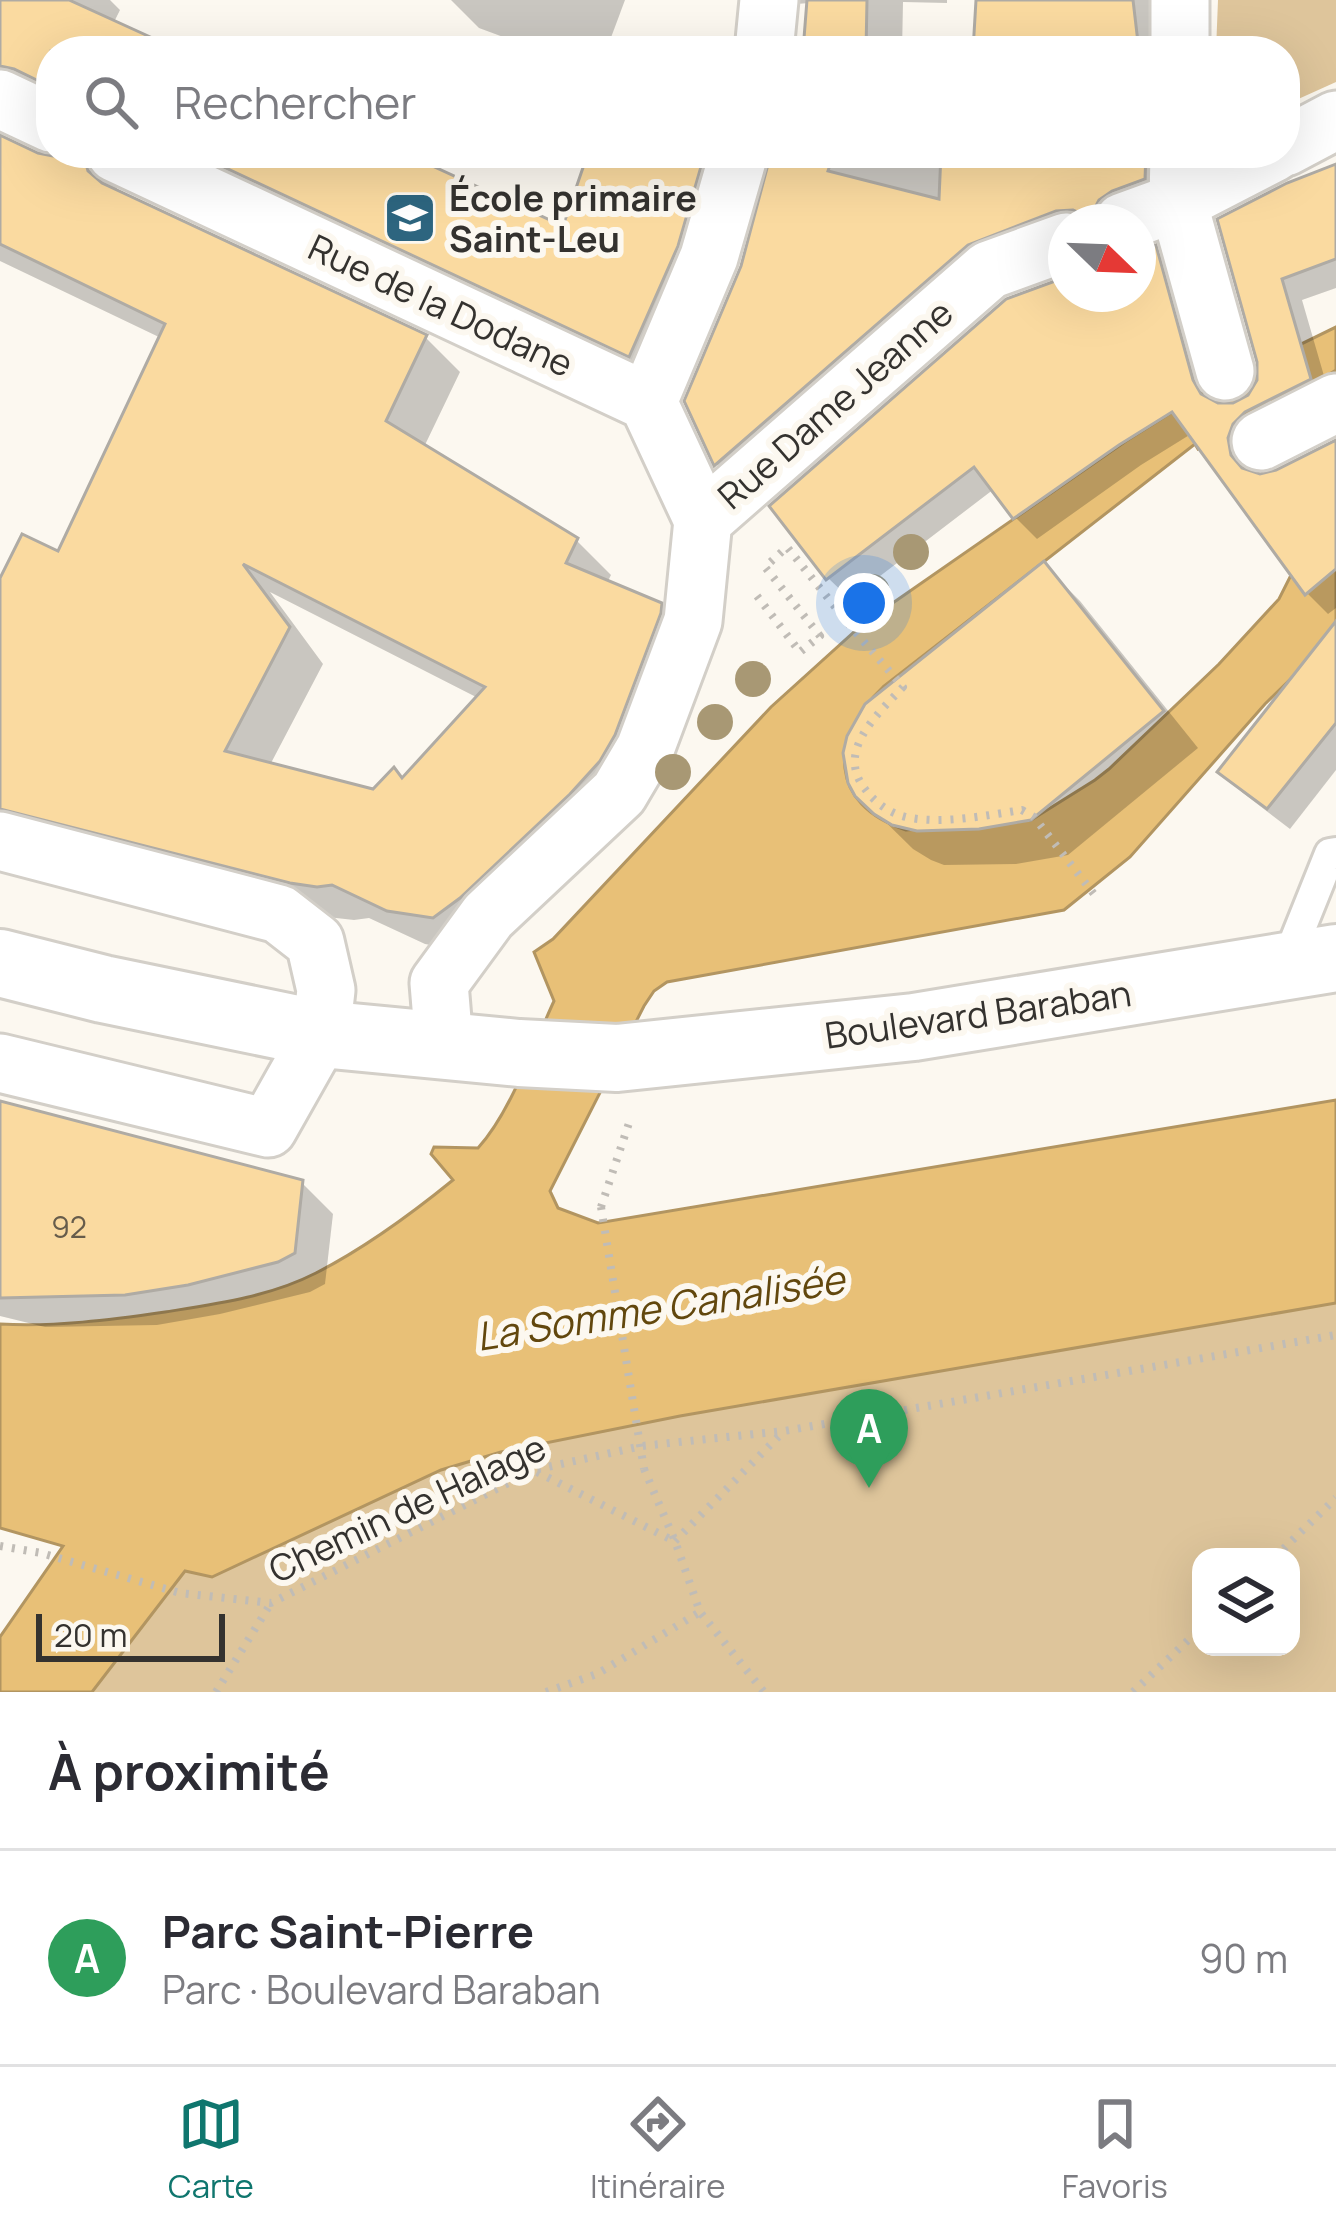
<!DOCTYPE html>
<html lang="fr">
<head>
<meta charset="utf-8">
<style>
	body { margin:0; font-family:Manrope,sans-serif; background:#f2f2f3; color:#2b2b33 }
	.controls { position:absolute; right:36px; bottom:36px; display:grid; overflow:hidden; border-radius:24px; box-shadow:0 12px 48px #0002 }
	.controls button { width:108px; height:108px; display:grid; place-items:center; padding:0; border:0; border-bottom:3px solid #e1e1e2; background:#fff; color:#2b2b33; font:60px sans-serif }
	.compass { position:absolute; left:1048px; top:204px; width:108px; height:108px; border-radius:50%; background:#fff; box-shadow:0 12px 48px #0002; rotate:113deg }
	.scale { position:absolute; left:36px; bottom:30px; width:189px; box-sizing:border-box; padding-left:12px; border:6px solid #34322f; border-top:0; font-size:33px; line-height:42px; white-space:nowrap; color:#34322f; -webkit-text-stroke:9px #fcf8f0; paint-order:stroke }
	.you { position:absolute; left:864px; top:603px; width:42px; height:42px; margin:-30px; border:9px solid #fff; border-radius:50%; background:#1a73e8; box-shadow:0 0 0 18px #1a73e833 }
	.badge { display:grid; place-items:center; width:78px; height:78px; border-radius:50%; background:#0f766e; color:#fff; font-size:39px; font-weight:700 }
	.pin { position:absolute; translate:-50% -99px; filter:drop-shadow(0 3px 6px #0008) }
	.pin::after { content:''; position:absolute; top:63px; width:42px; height:36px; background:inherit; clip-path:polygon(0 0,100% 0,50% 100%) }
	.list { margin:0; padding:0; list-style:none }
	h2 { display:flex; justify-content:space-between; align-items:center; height:156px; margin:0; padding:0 48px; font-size:51px }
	h2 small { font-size:39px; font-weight:400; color:#7c7c81 }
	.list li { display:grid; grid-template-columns:78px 1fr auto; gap:36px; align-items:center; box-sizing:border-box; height:216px; padding:0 48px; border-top:3px solid #e1e1e2 }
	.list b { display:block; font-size:45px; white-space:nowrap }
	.list p { margin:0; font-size:39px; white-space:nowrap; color:#7c7c81 }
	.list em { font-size:39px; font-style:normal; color:#7c7c81 }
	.icon { flex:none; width:66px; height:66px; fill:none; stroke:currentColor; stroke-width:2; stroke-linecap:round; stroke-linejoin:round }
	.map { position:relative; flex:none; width:1336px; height:1692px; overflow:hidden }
	.search { position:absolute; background:#fff; box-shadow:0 12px 48px #0002; left:36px; right:36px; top:36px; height:132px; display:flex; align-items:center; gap:30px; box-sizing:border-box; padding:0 42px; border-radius:48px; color:#7c7c81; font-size:45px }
	.sheet { height:372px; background:#fff }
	nav { display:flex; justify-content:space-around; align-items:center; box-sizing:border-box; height:168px; border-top:3px solid #e1e1e2; background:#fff; font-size:33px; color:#7c7c81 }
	nav a { display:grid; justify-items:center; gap:6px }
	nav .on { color:#0f766e }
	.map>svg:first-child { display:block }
	.green { fill:#dec59b; fill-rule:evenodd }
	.water { fill:#e8c077; stroke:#b29561; stroke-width:3 }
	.shadow { fill:#0003; fill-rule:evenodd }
	.building { fill:#fadaa0; stroke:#afaba4; stroke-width:3; fill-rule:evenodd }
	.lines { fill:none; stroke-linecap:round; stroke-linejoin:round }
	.service-casing { stroke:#d3cfc8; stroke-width:36 }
	.minor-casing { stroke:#d3cfc8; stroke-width:63 }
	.tertiary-casing { stroke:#d3cfc8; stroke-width:72 }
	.path { stroke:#c0bcb6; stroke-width:8; stroke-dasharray:3 9; stroke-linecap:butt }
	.service { stroke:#fff; stroke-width:30 }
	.minor { stroke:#fff; stroke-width:57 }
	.tertiary { stroke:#fff; stroke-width:66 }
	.path-bridge { stroke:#c0bcb6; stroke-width:8; stroke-dasharray:3 9; stroke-linecap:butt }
	.tree { fill:#a89874 }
	.labels { text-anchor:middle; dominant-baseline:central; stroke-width:12; stroke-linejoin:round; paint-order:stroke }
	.number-label { font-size:30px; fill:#665c4b }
	.poi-label { font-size:36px; font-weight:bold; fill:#34322f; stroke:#fcf8f0; text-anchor:start }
	.street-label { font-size:36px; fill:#34322f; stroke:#fcf8f0 }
	.water-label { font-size:39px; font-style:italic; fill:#62470d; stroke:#fcf8f0 }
</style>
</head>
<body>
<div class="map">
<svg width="1336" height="1692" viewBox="0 0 1336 1692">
	<rect width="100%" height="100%" fill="#fcf8f0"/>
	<g class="green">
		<polygon points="1218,0 1336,0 1336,82 1285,105 1285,51 1216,51"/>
		<path d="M1336,1303V1692H92L185,1571L213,1577L441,1470L501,1452L680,1416ZM1201,1557H1291V1647H1201Z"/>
	</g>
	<path class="water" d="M1336,327V370L1240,430L1198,449L1195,444L883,687C829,738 828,805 906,830L1031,820L1095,780L1109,769L1219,664L1279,599L1290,577L1336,547V635L1265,704L1130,857L1064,910L667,982L654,991L644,1006L550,1191L558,1208L598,1223L1336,1100V1303L680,1416L501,1452L441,1470L212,1577L185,1571L92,1692H0V1637L63,1546L0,1528V1324C55,1327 110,1320 165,1312C216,1304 269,1297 316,1273C365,1248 410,1215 453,1180L431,1154L434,1147L478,1148C511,1112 533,1046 554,1001L534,952L553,939L771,707L864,623L1126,441L1207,390Z"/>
	<g class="shadow">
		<path d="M0,0H110L120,10L113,24L173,51H51V103L4,121L1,139L37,156L55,159L70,153H396L565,231L591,153H760L664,389L120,175L116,193L426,338L460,372L424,447L576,540L611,575L607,583L660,606L695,641L469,952L425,944L369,918L354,920L327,917L0,833V585L59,555L161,338L0,261ZM270,592L478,698L404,781L374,792L270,765L323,664Z"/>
		<polygon points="451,0 625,0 606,51 541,51 479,28"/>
		<polygon points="783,0 947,0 947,3 903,2 902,51 806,51 810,3 796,4"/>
		<polygon points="979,0 1165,0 1170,51 976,51"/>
		<polygon points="774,153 1180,153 1138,222 1066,222 1004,280 753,500 717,465 687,401 742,271"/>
		<polygon points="1336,168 1336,288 1302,300 1331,400 1248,463 1250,474 1258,477 1276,474 1336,443 1336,608 1328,614 1307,593 1191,434 1141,465 1037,539 1015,517 994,489 850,599 828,578 1066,280 1066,294 1138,294 1138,255 1155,249 1176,270 1214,406 1236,405 1250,397 1259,381 1260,363 1221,221"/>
		<polygon points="1044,565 1080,601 1198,748 1068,855 1016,864 944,865 931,860 913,849 857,794"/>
		<polygon points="1336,633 1336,770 1290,829 1243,793 1221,772"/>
		<polygon points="0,1104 302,1183 333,1214 325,1284 310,1292 220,1314 157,1325 45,1327 0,1316"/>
	</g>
	<g class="building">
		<polygon points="0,0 69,0 181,51 51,51 51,87 14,69 0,66"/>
		<polygon points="807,0 867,0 866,51 803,51"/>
		<polygon points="976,0 1133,0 1139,51 973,51"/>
		<path d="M0,135L38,153L53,156L83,153L88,171L102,183L427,335L386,421L578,538L566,563L662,603L661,613L615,735L600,761L570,794L460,898L433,918L387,911L332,885L317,887L290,883L0,809V578L22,534L58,551L165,324L0,244ZM243,564L479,684L485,687L402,778L394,767L373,789L225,751L290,627Z"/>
		<polygon points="194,153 404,153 563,226 588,153 705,153 678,246 629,357"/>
		<polygon points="771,153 834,153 828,171 939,199 941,153 1146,153 1145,179 1112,191 1099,200 1091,215 1091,222 1086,216 1073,210 1056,211 968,245 714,466 684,401 741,266"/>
		<polygon points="1336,164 1336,259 1282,279 1311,379 1245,412 1233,424 1228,438 1231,455 1242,468 1260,474 1276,470 1336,440 1336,569 1305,595 1172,412 1119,445 1013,519 974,467 826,580 769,506 1006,299 1066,277 1066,294 1138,294 1138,252 1156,245 1193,380 1201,394 1218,403 1233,403 1248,395 1257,380 1257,362 1217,219 1287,183"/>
		<polygon points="1044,561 1164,711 1031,820 979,829 917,831 892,825 874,814 855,796 848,783 843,753 847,736 865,704"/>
		<polygon points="1336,621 1336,723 1267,809 1217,772"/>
		<polygon points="0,1101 303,1180 295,1253 278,1262 188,1285 125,1295 0,1298"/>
	</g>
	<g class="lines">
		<g class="service-casing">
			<polyline id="service" points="1285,966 1330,854 1336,853"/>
		</g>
		<g class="minor-casing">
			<g id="minor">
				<polyline points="764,51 769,0"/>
				<polyline points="1180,51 1180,0"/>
				<polyline points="0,99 51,123"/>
				<polyline points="1285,147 1336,120"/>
				<polyline points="116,153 648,402 703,520"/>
				<polyline points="1179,153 1178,202 1225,371"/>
				<polyline points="1123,222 1178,202 1273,153"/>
				<polyline points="648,402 709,257 739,153"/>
				<polyline points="1261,441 1336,403"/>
				<polyline points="0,841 279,914 315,942 326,990 321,1034 268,1128 0,1063"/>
				<polyline points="444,1044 439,983 488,916 619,793 645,749 693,621 703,520 989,270 1066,242"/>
			</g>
		</g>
		<g class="tertiary-casing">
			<polyline id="tertiary" points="0,963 103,989 321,1034 519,1053 617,1058 914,1027 1336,958"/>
		</g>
		<g class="path">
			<path d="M757,596L800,652L820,636L765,567L787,547L852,628L903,687C878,714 835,751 865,789C876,804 892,815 911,818C947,824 987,815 1022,810L1034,817L1097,898"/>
			<polyline points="601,1207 629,1123"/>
			<polyline points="644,1469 675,1541 700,1612 764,1692"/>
			<polyline points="537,1472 674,1541"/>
			<polyline points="675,1541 783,1432"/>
			<polyline points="0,1546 41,1553 180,1593 271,1603 534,1470 642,1446 784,1431 1336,1335"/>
			<polyline points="1275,1557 1336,1498"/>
			<polyline points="216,1692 271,1603"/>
			<polyline points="546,1692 597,1674 700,1612"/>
			<polyline points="1133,1692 1201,1628"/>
		</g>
		<use href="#service" class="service"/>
		<use href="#minor" class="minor"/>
		<use href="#tertiary" class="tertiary"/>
		<polyline class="path-bridge" points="601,1207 644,1469"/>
	</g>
	<g class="tree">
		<circle cx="911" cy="552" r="18"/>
		<circle cx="872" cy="592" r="18"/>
		<circle cx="753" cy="679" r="18"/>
		<circle cx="715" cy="722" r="18"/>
		<circle cx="673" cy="772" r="18"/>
	</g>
	<defs>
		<g id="school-square" transform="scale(2.7)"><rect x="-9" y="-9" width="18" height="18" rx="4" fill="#2d657f" stroke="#fcf8f0"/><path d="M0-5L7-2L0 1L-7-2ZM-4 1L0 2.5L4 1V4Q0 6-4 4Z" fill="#fff"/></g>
	</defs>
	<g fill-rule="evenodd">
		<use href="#school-square" x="410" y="218"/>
	</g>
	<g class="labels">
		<g class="number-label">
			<text x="69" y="1226">92</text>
		</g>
		<g class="poi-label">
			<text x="449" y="197">École primaire<tspan x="449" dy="41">Saint-Leu</tspan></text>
		</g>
		<g class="street-label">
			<text transform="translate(441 305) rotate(25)">Rue de la Dodane</text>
			<text transform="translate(835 404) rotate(-41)">Rue Dame Jeanne</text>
			<text transform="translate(978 1014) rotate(-8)">Boulevard Baraban</text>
			<text transform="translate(407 1508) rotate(-25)">Chemin de Halage</text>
		</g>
		<g class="water-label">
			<text transform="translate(660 1307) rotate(-9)">La Somme Canalisée</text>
		</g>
	</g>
</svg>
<div class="controls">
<button><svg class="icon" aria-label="layers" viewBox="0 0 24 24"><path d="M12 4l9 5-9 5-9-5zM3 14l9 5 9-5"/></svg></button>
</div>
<svg class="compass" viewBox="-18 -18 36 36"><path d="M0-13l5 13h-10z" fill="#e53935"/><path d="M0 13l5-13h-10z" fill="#7c7c81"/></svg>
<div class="scale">20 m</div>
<div class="you"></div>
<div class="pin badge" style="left:869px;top:1488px;background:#2e9e5b">A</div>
<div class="search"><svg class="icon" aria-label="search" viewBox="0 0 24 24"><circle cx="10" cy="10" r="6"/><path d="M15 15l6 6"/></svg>Rechercher</div>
</div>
<section class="sheet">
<h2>À proximité<small></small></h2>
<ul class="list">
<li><span class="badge" style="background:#2e9e5b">A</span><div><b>Parc Saint-Pierre</b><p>Parc · Boulevard Baraban</p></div><em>90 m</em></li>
</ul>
</section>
<nav>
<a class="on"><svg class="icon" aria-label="map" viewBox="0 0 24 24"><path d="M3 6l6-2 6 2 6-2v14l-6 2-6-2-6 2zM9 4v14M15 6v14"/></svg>Carte</a>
<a><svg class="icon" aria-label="directions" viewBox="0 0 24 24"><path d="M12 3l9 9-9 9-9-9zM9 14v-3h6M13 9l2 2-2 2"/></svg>Itinéraire</a>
<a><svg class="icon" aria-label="saved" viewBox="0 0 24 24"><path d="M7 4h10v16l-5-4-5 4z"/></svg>Favoris</a>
</nav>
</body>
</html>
